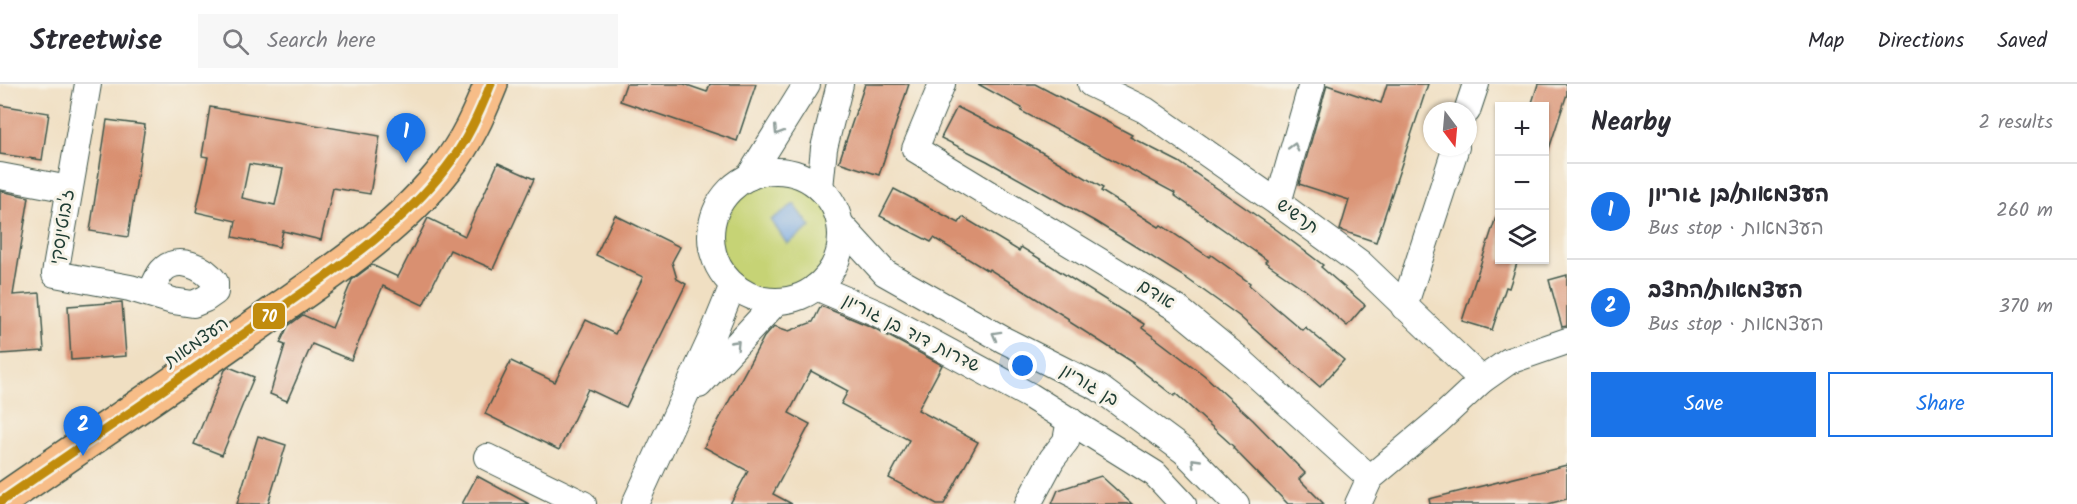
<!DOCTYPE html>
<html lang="en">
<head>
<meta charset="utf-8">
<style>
	body { margin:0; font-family:Kalam,"Playpen Sans Hebrew",sans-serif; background:#f7f7f7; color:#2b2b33 }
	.controls { position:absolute; right:18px; top:18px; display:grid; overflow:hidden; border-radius:0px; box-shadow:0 2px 4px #0004 }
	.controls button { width:54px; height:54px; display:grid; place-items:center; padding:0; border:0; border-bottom:2px solid #e1e1e2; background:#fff; color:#2b2b33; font:30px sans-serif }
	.compass { position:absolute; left:1423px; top:18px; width:54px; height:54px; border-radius:50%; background:#fff; box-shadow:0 2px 4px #0004; rotate:164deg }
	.you { position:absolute; left:1023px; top:282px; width:21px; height:21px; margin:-15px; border:4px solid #fff; border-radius:50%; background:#1a73e8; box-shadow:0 0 0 9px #1a73e833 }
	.badge { display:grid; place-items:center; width:39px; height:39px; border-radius:50%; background:#1a73e8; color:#fff; font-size:20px; font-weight:700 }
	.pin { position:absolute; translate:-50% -50px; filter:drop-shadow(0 2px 3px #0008) }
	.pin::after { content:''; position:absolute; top:32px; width:21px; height:18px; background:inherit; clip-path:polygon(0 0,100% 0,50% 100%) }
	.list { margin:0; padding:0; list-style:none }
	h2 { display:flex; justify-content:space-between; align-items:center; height:78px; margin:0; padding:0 24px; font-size:26px }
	h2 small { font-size:20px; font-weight:400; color:#7c7c81 }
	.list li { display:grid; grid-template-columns:39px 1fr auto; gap:18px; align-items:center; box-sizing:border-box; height:96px; padding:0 24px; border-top:2px solid #e1e1e2 }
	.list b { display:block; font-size:22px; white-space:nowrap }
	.list p { margin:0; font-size:20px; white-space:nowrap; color:#7c7c81 }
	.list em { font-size:20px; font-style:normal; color:#7c7c81 }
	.actions { display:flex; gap:12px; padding:18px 24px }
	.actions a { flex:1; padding:14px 0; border:2px solid #1a73e8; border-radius:0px; text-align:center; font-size:21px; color:#1a73e8 }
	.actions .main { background:#1a73e8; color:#fff }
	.icon { flex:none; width:33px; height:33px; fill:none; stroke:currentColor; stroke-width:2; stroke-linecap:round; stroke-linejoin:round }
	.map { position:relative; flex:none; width:1567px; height:420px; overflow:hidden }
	header { display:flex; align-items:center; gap:36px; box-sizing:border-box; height:84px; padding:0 30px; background:#fff; border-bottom:2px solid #e1e1e2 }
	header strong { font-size:28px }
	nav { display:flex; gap:33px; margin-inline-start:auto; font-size:21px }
	.search { width:420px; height:54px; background:#f7f7f7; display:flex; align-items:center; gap:15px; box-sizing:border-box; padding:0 21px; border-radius:0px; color:#7c7c81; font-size:22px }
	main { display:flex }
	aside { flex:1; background:#fff }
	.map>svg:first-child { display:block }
	.green { fill:#c6d375; stroke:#728854; stroke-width:1.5 }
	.water { fill:#74a6df; stroke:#4a728a; stroke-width:1.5 }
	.building { fill:#d99071; fill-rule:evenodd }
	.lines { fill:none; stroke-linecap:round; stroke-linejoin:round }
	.minor-casing { stroke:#3e5549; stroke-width:28 }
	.major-casing { stroke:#3e5549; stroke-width:36 }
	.minor { stroke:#fff; stroke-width:26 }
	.major { stroke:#f7bd88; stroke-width:33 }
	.bus-1-casing { stroke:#f7f3e8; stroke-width:14 }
	.bus-1 { stroke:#c18c0d; stroke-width:9 }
	.oneway { stroke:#8f9e9a }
	.labels { text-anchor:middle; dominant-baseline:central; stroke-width:6; stroke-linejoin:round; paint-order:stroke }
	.street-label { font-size:18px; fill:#1f3d34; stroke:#f7f3e8 }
	.line-badge { stroke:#f7f3e8; stroke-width:2 }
	.badge-label { font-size:16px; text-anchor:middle; font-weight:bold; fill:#fff }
</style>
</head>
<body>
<header>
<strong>Streetwise</strong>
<div class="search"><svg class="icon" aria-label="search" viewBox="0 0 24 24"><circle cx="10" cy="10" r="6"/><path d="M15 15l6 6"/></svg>Search here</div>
<nav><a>Map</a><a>Directions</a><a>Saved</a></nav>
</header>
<main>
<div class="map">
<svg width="1567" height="420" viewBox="0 0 1567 420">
	<rect width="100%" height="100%" fill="#f7f3e8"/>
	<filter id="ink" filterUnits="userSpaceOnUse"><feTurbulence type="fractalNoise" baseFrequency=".0167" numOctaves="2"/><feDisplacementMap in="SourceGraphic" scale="12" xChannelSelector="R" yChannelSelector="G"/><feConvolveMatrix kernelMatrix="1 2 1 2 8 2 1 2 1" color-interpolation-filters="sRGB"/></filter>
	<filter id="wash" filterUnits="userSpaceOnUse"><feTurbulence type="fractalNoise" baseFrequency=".008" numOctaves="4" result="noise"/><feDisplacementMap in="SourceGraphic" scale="24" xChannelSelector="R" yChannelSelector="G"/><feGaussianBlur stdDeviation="1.35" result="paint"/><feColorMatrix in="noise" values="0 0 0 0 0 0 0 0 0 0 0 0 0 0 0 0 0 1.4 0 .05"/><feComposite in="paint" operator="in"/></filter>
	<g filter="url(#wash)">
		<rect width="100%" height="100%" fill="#f0dfc2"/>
		<circle class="green" cx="776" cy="152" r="62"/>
		<polygon class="water" points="794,120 811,143 787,160 771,136"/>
		<g id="blocks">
			<g class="building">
				<polygon points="626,0 684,0 707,8 710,0 756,0 737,57 620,17"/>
				<polygon points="865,0 909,0 879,91 839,78"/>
				<polygon points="978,0 1035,0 1132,51 1130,53 1179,78 1277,146 1323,181 1321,183 1365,221 1347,242 1304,205 1265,178 1267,176 1174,111 1175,109 1021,27 1022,24"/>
				<polygon points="1387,0 1428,0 1376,158 1340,146 1349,116 1299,100 1327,1 1381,19"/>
				<polygon points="1538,0 1567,0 1567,10 1547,71 1545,70 1545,22 1531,22"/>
				<polygon points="0,21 49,29 42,76 0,70"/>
				<path d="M210,23L380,52L370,110L333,104L321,156L283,147L279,163L233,153L236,137L196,128L208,73L202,72ZM249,80L283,85L275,121L242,114Z"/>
				<polygon points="957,23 1012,51 1103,104 1101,107 1159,143 1161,141 1209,173 1211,171 1250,199 1249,201 1302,246 1305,243 1344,276 1320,303 1239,232 1186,194 1096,138 987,77 941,54"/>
				<polygon points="107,36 145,41 128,153 90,147"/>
				<polygon points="498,79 534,95 493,185 450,166 423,221 383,202 351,276 312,260 287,317 270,310 285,261 280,259 288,242 303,231 332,244 352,196 372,181 398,193 428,134 465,152"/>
				<polygon points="894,105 959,139 963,133 1019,167 1021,163 1144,240 1142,244 1204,291 1253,336 1305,389 1299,395 1324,420 1288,420 1233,364 1234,363 1176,310 1174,312 1133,280 1134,279 1068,237 1069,235 989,185 988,187 934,154 931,158 880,132"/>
				<polygon points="0,107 29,113 13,211 40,209 44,267 0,270"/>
				<polygon points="1497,130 1500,130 1500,176 1518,176 1509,204 1506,203 1492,246 1462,237"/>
				<polygon points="615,131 680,163 672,178 677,195 686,200 626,323 588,305 559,366 485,330 511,277 555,298 586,236 615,250 643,193 596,171"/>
				<polygon points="1567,191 1567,242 1562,243 1549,196"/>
				<polygon points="122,218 126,272 71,276 68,222"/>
				<polygon points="821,222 872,243 942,281 918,326 978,358 944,420 937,420 889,394 909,356 841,320 848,307 811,287 789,329 810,340 773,410 792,420 730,420 748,387 704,363 764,253 774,242 789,247 813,238"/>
				<polygon points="229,283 254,293 222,371 194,360 225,286"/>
				<polygon points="258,352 286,361 268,420 237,420"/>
				<polygon points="1567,381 1567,415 1548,420 1430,420 1429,415"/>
				<polygon points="477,392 529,420 462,420"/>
				<polygon points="1101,392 1132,420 1052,420 1058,406"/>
			</g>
		</g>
	</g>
	<g filter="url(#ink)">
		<use href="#blocks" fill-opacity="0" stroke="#3e5549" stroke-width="1.5"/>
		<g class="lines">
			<g class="minor-casing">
				<g id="minor">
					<path d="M88,0L55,190L130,204L173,217L193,220L205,215L215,208V198C204,183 177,170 162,187C157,193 154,202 151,209"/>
					<polyline points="942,0 915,65 1178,225 1240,276 1370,394"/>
					<polyline points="1091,0 1145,26 1278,119 1360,179 1482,296"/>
					<polyline points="1467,27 1476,0"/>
					<circle cx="776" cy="152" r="65"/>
					<polyline points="0,92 69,105"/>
					<polyline points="749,93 807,0"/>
					<polyline points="820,104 824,64 840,0"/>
					<polyline points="1278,119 1312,0"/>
					<polyline points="841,141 885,189 1004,256 1099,304 1184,367 1236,420"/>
					<polyline points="816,203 879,230 1030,312 1155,390 1183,420"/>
					<polyline points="1404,223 1456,63"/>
					<polyline points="699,301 777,217"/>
					<polyline points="487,373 583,420"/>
					<polyline points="635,420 711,255 733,201"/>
					<polyline points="1028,420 1052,375 1066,357 1070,336"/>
					<polyline points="1358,420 1370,394 1438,337 1482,296 1509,277 1567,257"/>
				</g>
			</g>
			<g class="major-casing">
				<path id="major" d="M0,418C88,357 177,297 265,235C329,190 398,146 446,84C466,59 479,30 491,0"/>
			</g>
			<use href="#minor" class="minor"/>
			<use href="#major" class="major"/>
			<g class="bus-1-casing">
				<path id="bus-1" d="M0,418C88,357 177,297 265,235C329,190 398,146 446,84C466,59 479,30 491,0"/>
			</g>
			<use href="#bus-1" class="bus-1"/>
		</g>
		<defs><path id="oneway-chevron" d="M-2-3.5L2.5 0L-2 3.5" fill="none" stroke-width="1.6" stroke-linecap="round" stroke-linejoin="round" transform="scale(1.5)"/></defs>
		<g class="oneway">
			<use href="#oneway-chevron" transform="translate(778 47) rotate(122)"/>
			<use href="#oneway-chevron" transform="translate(1294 63) rotate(-74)"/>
			<use href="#oneway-chevron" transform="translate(996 251) rotate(-151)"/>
			<use href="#oneway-chevron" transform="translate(736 260) rotate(-46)"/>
			<use href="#oneway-chevron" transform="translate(1195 378) rotate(-134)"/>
		</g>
	</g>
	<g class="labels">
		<g class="street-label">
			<text transform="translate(1297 133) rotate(36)">תרשיש</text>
			<text transform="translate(63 143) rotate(-81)">ז'בוטינסקי</text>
			<text transform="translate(1156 211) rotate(32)">אודם</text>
			<text transform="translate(911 250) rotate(27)">שדרות דוד בן גוריון</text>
			<text transform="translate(197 259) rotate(-35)">העצמאות</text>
			<text transform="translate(1089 302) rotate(31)">בן גוריון</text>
		</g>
	</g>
	<rect class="line-badge" x="252" y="218" width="34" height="28" rx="6" fill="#c18c0d"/>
	<g class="badge-label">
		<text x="269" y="238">70</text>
	</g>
</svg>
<div class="controls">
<button>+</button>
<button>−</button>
<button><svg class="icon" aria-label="layers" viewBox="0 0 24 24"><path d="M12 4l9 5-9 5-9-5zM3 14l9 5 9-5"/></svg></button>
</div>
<svg class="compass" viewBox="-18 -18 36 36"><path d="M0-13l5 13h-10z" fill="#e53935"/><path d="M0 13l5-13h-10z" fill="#7c7c81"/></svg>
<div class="you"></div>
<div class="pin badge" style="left:406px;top:79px">1</div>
<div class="pin badge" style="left:83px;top:372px">2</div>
</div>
<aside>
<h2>Nearby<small>2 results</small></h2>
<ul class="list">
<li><span class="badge">1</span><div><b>העצמאות/בן גוריון</b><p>Bus stop · העצמאות</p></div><em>260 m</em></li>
<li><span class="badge">2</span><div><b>העצמאות/החצב</b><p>Bus stop · העצמאות</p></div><em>370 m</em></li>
</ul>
<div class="actions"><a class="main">Save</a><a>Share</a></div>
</aside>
</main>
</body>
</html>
